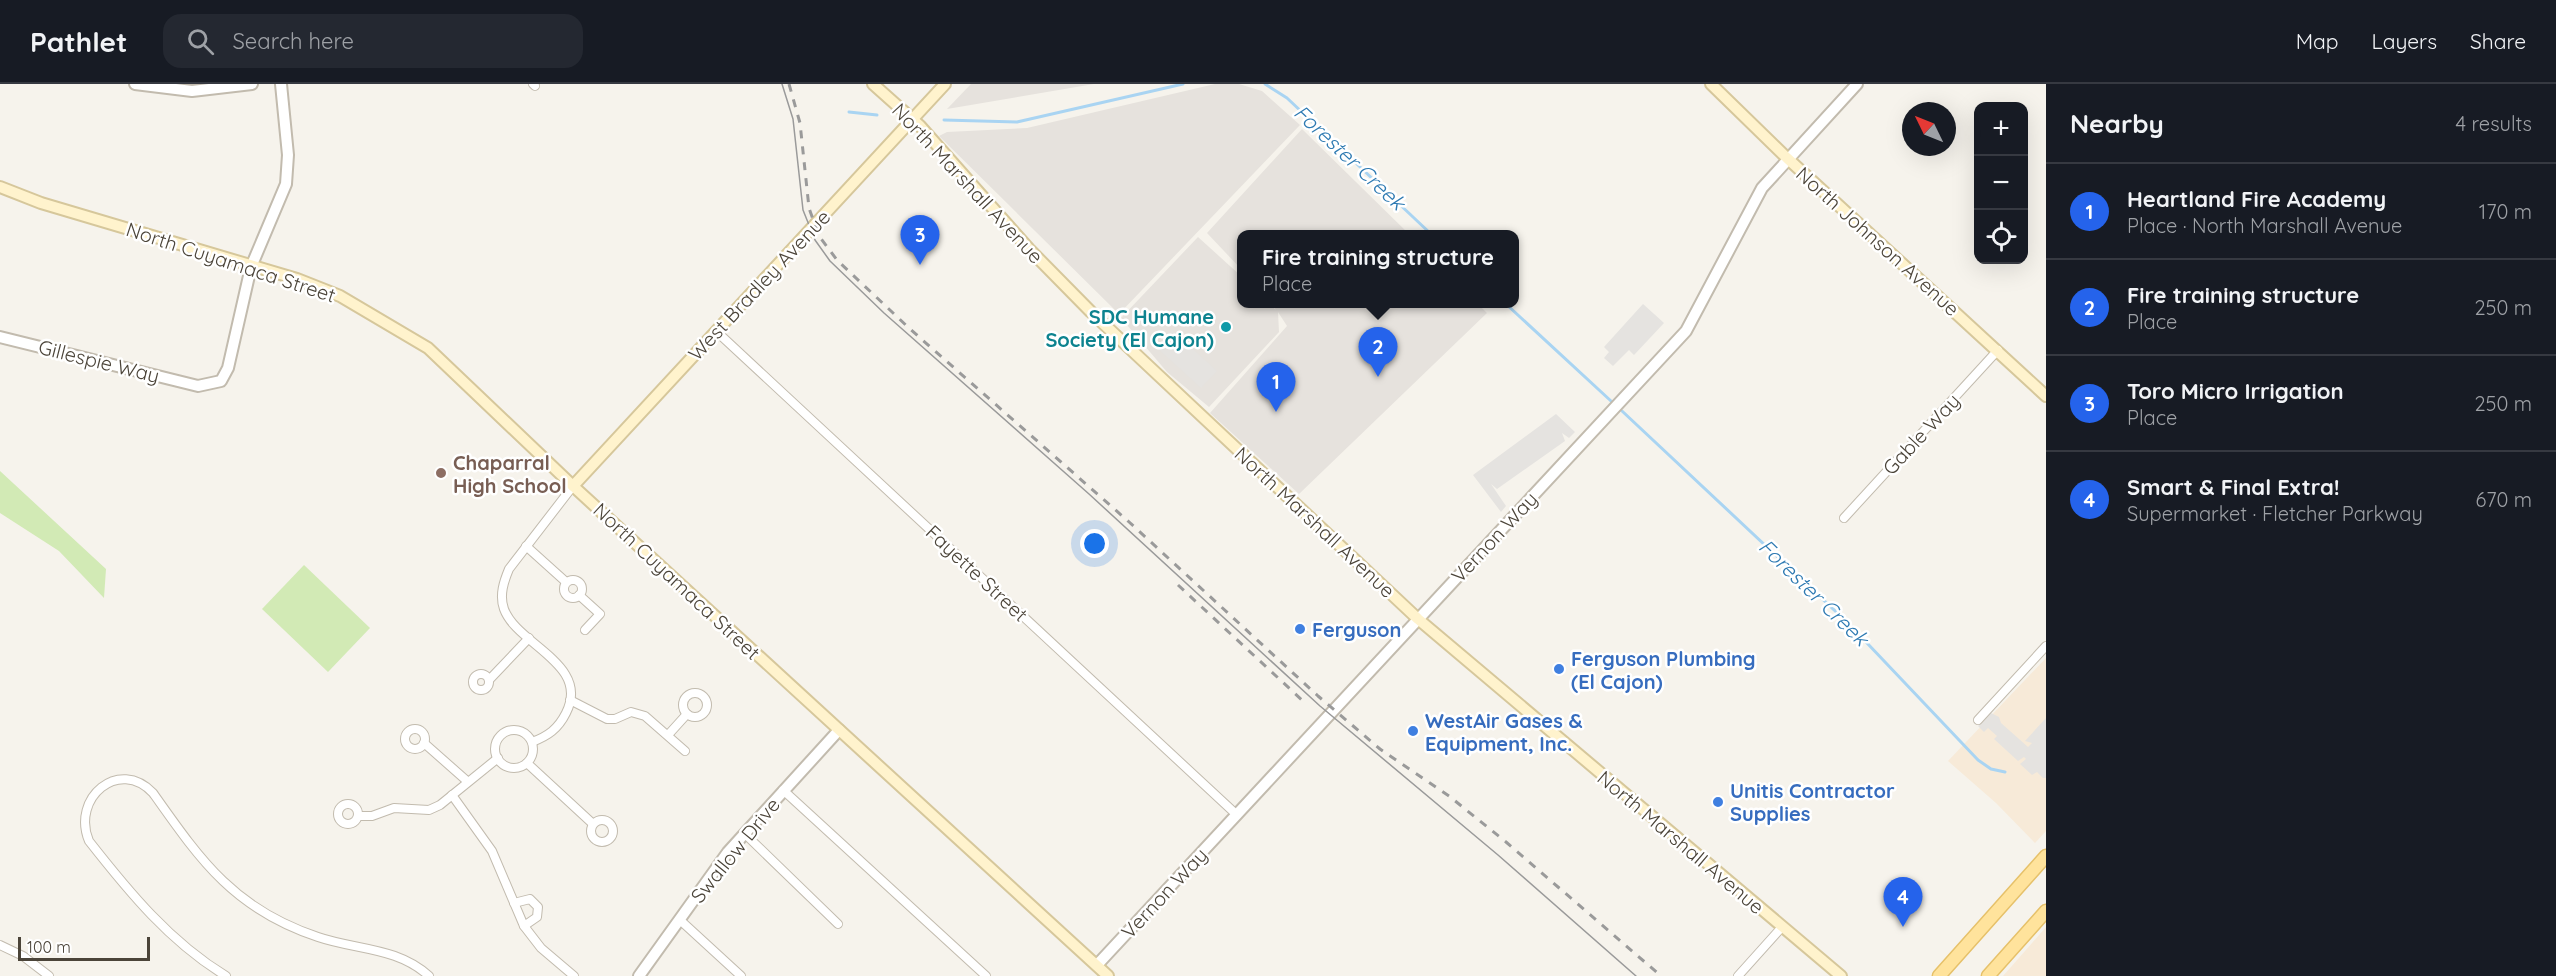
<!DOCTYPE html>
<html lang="en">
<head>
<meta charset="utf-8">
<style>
	body { margin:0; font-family:Quicksand,sans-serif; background:#242831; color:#f1f3f6 }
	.controls { position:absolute; right:18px; top:18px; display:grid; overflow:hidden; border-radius:12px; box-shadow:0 6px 24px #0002 }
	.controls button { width:54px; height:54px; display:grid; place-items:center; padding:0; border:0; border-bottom:2px solid #363941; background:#171b24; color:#f1f3f6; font:30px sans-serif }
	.compass { position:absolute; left:1902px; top:18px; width:54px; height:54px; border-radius:50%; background:#171b24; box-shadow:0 6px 24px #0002; rotate:313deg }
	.scale { position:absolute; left:18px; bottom:15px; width:132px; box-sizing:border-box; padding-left:6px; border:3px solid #4b4439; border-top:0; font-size:16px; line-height:21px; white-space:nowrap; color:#4b4439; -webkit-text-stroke:4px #fff; paint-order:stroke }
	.you { position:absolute; left:1095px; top:460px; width:21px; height:21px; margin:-15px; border:4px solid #fff; border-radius:50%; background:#1a73e8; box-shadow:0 0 0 9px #1a73e833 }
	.badge { display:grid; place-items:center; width:39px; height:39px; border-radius:50%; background:#2563eb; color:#fff; font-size:20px; font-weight:700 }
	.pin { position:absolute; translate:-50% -50px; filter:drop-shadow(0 2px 3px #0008) }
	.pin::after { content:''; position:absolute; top:32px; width:21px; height:18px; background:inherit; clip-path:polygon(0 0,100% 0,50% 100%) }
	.popup { position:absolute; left:1237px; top:146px; width:282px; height:78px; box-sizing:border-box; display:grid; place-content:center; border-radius:12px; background:#171b24; filter:drop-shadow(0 2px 4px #0005); font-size:20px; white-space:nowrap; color:#9ea1a6 }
	.popup b { font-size:22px; color:#f1f3f6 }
	.popup::after { content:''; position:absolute; left:50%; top:100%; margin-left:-12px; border:12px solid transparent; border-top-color:#171b24 }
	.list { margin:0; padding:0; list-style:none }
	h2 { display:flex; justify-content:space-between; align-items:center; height:78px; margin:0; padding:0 24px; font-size:26px }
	h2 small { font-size:20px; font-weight:400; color:#9ea1a6 }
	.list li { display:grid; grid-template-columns:39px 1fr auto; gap:18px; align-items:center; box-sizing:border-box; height:96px; padding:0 24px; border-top:2px solid #363941 }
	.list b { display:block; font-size:22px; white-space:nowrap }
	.list p { margin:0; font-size:20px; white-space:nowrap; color:#9ea1a6 }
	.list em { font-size:20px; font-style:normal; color:#9ea1a6 }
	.icon { flex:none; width:33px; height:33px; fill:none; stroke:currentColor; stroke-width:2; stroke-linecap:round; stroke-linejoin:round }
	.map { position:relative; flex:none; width:2046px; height:892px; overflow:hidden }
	header { display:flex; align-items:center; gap:36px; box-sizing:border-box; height:84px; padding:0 30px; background:#171b24; border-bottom:2px solid #363941 }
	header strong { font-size:28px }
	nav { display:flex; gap:33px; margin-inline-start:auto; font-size:21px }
	.search { width:420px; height:54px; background:#242831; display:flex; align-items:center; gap:15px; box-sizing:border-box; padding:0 21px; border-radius:18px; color:#9ea1a6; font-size:22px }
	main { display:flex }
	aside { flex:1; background:#171b24 }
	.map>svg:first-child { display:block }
	.commercial { fill:#f7ead8 }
	.industrial { fill:#e6e2dd }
	.green { fill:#d2eab5 }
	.parking { fill:#e5e3e0 }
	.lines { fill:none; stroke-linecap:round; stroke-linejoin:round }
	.stream { stroke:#a9d4f2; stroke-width:3 }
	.minor-casing { stroke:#c2bbae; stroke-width:10 }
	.tertiary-casing { stroke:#c2bbae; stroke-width:14 }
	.secondary-casing { stroke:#d6c79b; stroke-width:14 }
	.primary-casing { stroke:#e6c16a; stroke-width:15 }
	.minor { stroke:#fff; stroke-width:8 }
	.tertiary { stroke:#fff; stroke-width:10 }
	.secondary { stroke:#fff3cd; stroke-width:10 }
	.primary { stroke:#ffe39c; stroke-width:12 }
	.tram { stroke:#9a9a9a; stroke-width:1.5 }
	.rail { stroke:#9a9a9a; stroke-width:3; stroke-dasharray:8 8; stroke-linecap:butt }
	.culture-dot { fill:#0f9aa8; stroke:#fff; stroke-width:2 }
	.education-dot { fill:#8d6e63; stroke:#fff; stroke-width:2 }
	.shop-dot { fill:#3f7fe0; stroke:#fff; stroke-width:2 }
	.labels { text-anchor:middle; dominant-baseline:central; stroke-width:5; stroke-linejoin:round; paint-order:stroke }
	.street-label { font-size:20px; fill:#4b4439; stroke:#fff }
	.culture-label { font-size:20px; font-weight:bold; fill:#0d838f; stroke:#fff; text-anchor:end }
	.education-label { font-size:20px; font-weight:bold; fill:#785e54; stroke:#fff; text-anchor:start }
	.shop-label { font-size:20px; font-weight:bold; fill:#366cbe; stroke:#fff; text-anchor:start }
	.water-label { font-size:21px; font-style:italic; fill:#2e7ab2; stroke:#fff }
</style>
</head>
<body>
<header>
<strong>Pathlet</strong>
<div class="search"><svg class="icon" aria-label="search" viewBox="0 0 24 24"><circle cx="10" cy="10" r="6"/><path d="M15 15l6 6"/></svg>Search here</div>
<nav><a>Map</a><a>Layers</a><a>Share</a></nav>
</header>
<main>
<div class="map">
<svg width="2046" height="892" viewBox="0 0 2046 892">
	<rect width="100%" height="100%" fill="#f6f3ec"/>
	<g class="commercial">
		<polygon points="2046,574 2046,747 2035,759 1996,719 1948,677"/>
		<polygon points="2046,843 2046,892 2003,892"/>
	</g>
	<g class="industrial">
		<polygon points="971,0 1094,0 947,25"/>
		<polygon points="1215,0 1239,0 1262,7 1300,41 1119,230 939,52 947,48 1027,44"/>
		<polygon points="1302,45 1409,150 1242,150 1241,185 1207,149"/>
		<polygon points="1198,153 1241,192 1242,220 1269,220 1276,226 1272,220 1478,220 1487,229 1299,410 1210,329 1287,242 1278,228 1279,248 1209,323 1167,288 1121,234"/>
	</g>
	<g class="green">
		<polygon points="0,387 106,485 104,514 59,467 0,429"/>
		<polygon points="304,481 370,544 328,588 262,525"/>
	</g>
	<g class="parking">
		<polygon points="1643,220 1664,239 1634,271 1629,266 1613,282 1604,274 1609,268 1604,263"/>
		<polygon points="1172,246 1217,287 1201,304 1156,263"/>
		<polygon points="1556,330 1575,348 1569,354 1562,349 1565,357 1497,405 1491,400 1506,422 1501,428 1473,391"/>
		<polygon points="1991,629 1999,633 2001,639 2028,663 2032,659 2025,657 2046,634 2046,694 2043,694 2037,688 2032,691 2020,680 2026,675 2024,673 2018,677 1994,655 1997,652 1988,644 1984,648 1978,642"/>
	</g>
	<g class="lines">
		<g class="stream">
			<polyline points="1265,0 1287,14 1431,150"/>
			<polyline points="849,28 877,31"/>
			<polyline points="944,36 1017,38 1183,0"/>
			<polyline points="1506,220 1611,317"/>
			<polyline points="1622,327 1848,539 1978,676 1991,685 2005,688"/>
		</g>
		<g class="minor-casing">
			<g id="minor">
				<polyline points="533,0 535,2"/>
				<polyline points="716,247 1237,731"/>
				<polyline points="1844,434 1998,266"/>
				<polyline points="526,462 566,498"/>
				<circle cx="573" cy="505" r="9"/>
				<polyline points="579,511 600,530 585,546"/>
				<circle cx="481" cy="598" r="8"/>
				<polyline points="489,596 529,554"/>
				<circle cx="695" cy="621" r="12"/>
				<polyline points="570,616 607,635 615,635 631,628 645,632 685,667"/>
				<polyline points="1978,636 2046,562"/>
				<circle cx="415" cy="655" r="10"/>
				<circle cx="514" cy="665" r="19"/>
				<polyline points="668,651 687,630"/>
				<path d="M532,658C548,652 558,645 566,629C591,580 517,561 504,525C499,511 504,497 509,485L573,402"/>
				<polyline points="424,659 467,697"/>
				<polyline points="527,679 593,740"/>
				<polyline points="783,706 986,892"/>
				<polyline points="452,711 492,767 524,842 541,864 574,892"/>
				<circle cx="348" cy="730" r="10"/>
				<polyline points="358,732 372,732 394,724 429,726 440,721 498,674"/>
				<circle cx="602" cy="747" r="11"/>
				<polyline points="744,749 838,840"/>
				<polyline points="514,819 530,815 538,823 537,833 524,842"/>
				<polyline points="680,836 741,892"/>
				<polyline points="0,861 23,872 49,892"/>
				<path d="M226,892C170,858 129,808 89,757C71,714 119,673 153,709C201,777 234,825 318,853C356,866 397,863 429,892"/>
				<polyline points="1738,892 1782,843"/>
			</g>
		</g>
		<g class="tertiary-casing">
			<g id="tertiary">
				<polyline points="135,0 192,7 252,0"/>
				<polyline points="0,253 198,302 221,297 228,284 251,183 286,100 288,71 281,0"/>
				<polyline points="1097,881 1686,247 1762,104 1857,0"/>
				<polyline points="639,892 728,768 839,646"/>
			</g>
		</g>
		<g class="secondary-casing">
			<g id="secondary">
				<polyline points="873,0 920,42 1029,165 1091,228 1418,535 1841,892"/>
				<polyline points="1711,0 1787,74 2046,312"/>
				<polyline points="0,103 41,119 297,195 340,212 428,264 573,402 1108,892"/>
				<polyline points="573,402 945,0"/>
			</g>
		</g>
		<g class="primary-casing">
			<g id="primary">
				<polyline points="1939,892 2046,772"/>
				<polyline points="1988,892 2046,827"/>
			</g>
		</g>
		<use href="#minor" class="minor"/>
		<use href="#tertiary" class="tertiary"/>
		<use href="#secondary" class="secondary"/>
		<use href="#primary" class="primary"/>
		<polyline class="tram" points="782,0 793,35 803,126 815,156 830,177 884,229 1089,410 1320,622 1498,771 1636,892"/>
		<g class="rail">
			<polyline points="789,0 800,39 809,124 819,152 837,176 910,245 1128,437 1318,612 1380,665 1449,712 1506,758 1661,892"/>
			<polyline points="1178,501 1303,617"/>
		</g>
	</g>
	<circle class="culture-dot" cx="1226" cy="243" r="6"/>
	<circle class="education-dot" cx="441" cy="389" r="6"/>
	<g class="shop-dot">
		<circle cx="1300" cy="545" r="6"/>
		<circle cx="1559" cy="585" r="6"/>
		<circle cx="1413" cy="647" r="6"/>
		<circle cx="1718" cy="718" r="6"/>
	</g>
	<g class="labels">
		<g class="street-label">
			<text transform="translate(968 99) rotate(47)">North Marshall Avenue</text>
			<text transform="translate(1878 157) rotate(42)">North Johnson Avenue</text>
			<text transform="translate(231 178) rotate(18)">North Cuyamaca Street</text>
			<text transform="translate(759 201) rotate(-47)">West Bradley Avenue</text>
			<text transform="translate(99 277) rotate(14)">Gillespie Way</text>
			<text transform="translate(1921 350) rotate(-47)">Gable Way</text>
			<text transform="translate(1315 438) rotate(43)">North Marshall Avenue</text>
			<text transform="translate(1494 453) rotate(-47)">Vernon Way</text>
			<text transform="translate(977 489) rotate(43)">Fayette Street</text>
			<text transform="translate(677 497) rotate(43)">North Cuyamaca Street</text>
			<text transform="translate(1681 758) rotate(40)">North Marshall Avenue</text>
			<text transform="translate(735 766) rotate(-51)">Swallow Drive</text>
			<text transform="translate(1164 809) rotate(-47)">Vernon Way</text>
		</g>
		<g class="culture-label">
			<text x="1214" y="232">SDC Humane<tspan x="1214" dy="23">Society (El Cajon)</tspan></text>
		</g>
		<g class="education-label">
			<text x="453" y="378">Chaparral<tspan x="453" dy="23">High School</tspan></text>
		</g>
		<g class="shop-label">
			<text x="1312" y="545">Ferguson</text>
			<text x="1571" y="574">Ferguson Plumbing<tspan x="1571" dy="23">(El Cajon)</tspan></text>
			<text x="1425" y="636">WestAir Gases &amp;<tspan x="1425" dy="23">Equipment, Inc.</tspan></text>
			<text x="1730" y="706">Unitis Contractor<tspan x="1730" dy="23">Supplies</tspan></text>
		</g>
		<g class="water-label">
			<text transform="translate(1350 73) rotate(43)">Forester Creek</text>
			<text transform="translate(1814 508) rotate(44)">Forester Creek</text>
		</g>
	</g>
</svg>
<div class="controls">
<button>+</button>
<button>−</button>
<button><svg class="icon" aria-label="locate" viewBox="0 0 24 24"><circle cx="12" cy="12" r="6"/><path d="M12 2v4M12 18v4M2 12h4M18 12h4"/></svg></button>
</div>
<svg class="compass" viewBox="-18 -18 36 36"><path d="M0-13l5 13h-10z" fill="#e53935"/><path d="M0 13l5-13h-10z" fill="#9ea1a6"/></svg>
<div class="scale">100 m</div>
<div class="you"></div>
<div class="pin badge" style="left:1276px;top:328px">1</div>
<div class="pin badge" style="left:1378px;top:293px">2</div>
<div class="popup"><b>Fire training structure</b>Place</div>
<div class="pin badge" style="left:920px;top:181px">3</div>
<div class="pin badge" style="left:1903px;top:843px">4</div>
</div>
<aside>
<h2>Nearby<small>4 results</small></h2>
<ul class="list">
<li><span class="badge">1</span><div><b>Heartland Fire Academy</b><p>Place · North Marshall Avenue</p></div><em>170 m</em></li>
<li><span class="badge">2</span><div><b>Fire training structure</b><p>Place</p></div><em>250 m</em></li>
<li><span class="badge">3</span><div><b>Toro Micro Irrigation</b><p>Place</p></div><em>250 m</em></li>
<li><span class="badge">4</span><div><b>Smart &amp; Final Extra!</b><p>Supermarket · Fletcher Parkway</p></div><em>670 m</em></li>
</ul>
</aside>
</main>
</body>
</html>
